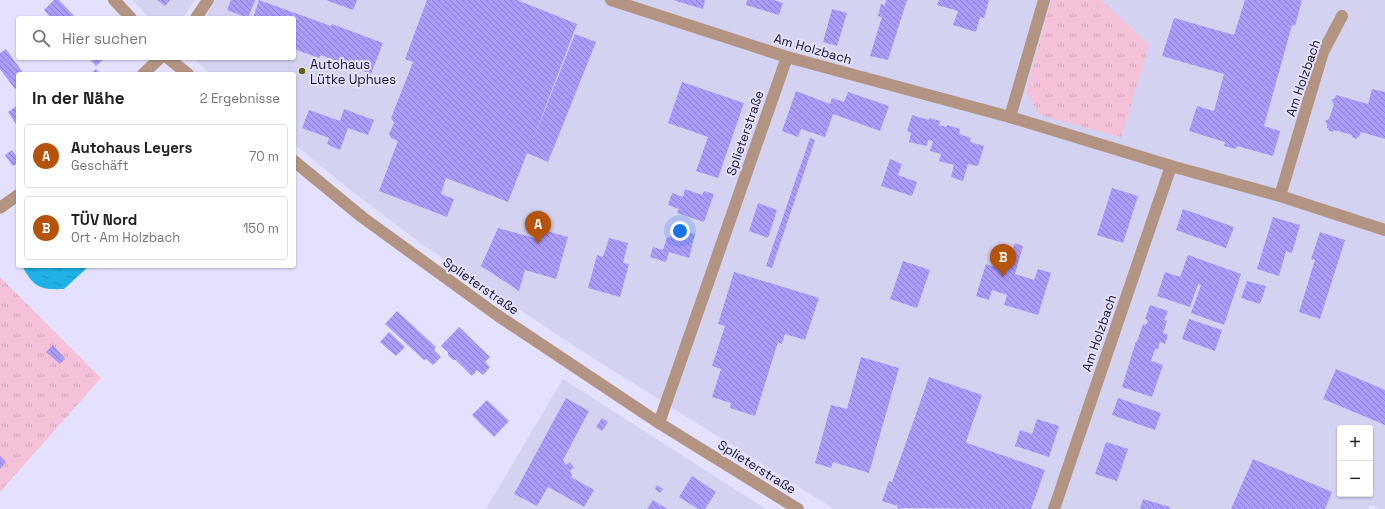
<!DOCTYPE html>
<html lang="de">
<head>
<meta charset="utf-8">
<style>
	body { margin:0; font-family:"Space Grotesk",sans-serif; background:#f2f2f2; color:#222 }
	.controls { position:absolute; right:12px; bottom:12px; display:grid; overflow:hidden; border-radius:4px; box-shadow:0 1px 3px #0004 }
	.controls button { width:36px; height:36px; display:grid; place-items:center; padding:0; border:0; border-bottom:1px solid #e0e0e0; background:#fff; color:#222; font:20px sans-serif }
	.you { position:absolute; left:680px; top:231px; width:14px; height:14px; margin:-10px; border:3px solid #fff; border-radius:50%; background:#1a73e8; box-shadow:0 0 0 6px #1a73e833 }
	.badge { display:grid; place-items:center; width:26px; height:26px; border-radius:50%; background:#b45309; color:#fff; font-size:13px; font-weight:700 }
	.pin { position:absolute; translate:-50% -33px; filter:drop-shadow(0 1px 2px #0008) }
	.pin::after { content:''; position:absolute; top:21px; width:14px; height:12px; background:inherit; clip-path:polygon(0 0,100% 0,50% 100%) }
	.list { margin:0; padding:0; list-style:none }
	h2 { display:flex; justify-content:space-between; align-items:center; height:52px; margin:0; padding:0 16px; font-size:17px }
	h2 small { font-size:13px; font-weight:400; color:#767676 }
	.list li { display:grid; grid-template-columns:26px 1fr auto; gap:12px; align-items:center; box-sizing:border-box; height:64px; margin:0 8px 8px; padding:0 8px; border:1px solid #e0e0e0; border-radius:4px }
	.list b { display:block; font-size:15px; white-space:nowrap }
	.list p { margin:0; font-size:13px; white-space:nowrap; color:#767676 }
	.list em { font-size:13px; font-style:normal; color:#767676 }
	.icon { flex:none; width:22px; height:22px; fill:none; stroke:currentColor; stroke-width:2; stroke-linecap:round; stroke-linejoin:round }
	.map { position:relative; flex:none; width:1385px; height:509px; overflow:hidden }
	.search { position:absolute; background:#fff; box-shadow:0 1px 3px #0004; left:16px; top:16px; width:280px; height:44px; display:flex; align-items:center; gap:10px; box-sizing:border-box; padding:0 14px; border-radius:4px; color:#767676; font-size:15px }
	.panel { position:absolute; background:#fff; box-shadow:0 1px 3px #0004; left:16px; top:72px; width:280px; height:196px; border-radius:4px }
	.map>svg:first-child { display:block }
	.built { fill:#d4d2f1; fill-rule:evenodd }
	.grass { fill:url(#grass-tufts) }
	.water { fill:url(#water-ripples) }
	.building { fill:url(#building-back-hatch) }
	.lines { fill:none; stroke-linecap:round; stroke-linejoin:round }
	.minor { stroke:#b39483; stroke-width:12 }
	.poi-dot { fill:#666500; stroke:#e4e1fe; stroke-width:1.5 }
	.labels { text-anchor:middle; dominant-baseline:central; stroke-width:4; stroke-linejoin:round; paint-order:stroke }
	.street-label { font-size:13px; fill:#18132d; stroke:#e4e1fe }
	.poi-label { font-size:13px; fill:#18132d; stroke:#e4e1fe; text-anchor:start }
</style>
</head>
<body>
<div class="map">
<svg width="1385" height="509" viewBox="0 0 1385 509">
	<defs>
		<pattern id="grass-tufts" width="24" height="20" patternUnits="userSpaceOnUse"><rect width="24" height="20" fill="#f4c1d8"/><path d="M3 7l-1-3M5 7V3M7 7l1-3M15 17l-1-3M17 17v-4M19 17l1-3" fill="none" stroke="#d0a5ba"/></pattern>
		<pattern id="water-ripples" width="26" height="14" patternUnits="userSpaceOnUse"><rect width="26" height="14" fill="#1fb0e5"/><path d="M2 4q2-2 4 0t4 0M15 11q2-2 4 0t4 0" fill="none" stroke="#1b96c5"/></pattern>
		<pattern id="building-back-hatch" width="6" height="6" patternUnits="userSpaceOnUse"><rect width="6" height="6" fill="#ab9cfb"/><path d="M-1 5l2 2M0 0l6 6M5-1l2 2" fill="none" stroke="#8a7ecc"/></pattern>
	</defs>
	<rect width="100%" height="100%" fill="#e4e1fe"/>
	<g class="built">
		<polygon points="133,0 195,0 183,18 149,18"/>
		<path d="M216,0H1051L1026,92L1149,45L1101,0H1385V509H1380L1370,505L1368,509H834L577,348L423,245L349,189L294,144V74H211L192,58H294V18H205ZM1340,428H1370V494H1340Z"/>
		<polygon points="563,379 766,509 486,509"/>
	</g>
	<g class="grass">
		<polygon points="1051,0 1101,0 1149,45 1121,137 1040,115 1026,92"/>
		<polygon points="0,277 101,378 0,492"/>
	</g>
	<path class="water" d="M22,266H89L64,289C39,290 34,287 22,266Z"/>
	<g class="building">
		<polygon points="54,0 59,0 76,18 51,18 44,10"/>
		<polygon points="157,0 170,0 165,6"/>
		<polygon points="231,0 255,0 248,18 227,10"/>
		<polygon points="259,0 331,26 332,24 383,43 371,74 321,55 319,58 294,49 294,18 253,18"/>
		<polygon points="326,0 357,0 353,10"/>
		<polygon points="427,0 517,0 577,24 529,150 575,34 596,42 548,162 527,153 508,202 446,178 441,194 454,199 447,217 379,191 398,141 391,138 389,134 394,123 391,118 413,62 405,59"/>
		<polygon points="673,0 705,0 703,9"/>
		<polygon points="747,0 774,0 783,3 779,15 746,5"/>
		<polygon points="886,0 907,0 888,60 870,56 882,17 878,16 881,4 885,5"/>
		<polygon points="939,0 989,0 984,18 980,17 976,32 953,25 958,11 937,5"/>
		<polygon points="1245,0 1302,0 1295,26 1292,25 1264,126 1280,131 1273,156 1237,146 1236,149 1224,146 1225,142 1189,131 1197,106 1214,111 1224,74 1162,56 1174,18 1234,35"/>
		<polygon points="832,9 847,13 837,46 823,42"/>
		<polygon points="6,49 24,74 18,74 18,87 15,89 0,69 0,53"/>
		<polygon points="89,58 105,58 96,66"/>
		<polygon points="96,69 101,74 91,74"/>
		<polygon points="682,82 744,103 718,178 696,171 708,137 668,123"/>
		<polygon points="1372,89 1385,92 1385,139 1361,132 1359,137 1357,137 1357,139 1352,137 1352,135 1334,130 1333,132 1328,130 1329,128 1327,128 1327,124 1325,121 1329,119 1334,104 1331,100 1335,98 1336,95 1368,104"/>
		<polygon points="796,91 830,104 832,98 844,102 848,92 889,106 880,131 833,114 825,137 801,129 798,137 782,131"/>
		<polygon points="18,105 18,123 16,124 8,112"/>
		<polygon points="344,109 374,120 368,135 348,128 340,150 327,144 329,138 302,128 309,110 340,121"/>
		<polygon points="912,115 929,120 930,118 940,121 939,125 946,127 947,125 960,129 959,134 971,138 970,142 984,146 978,166 968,164 963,181 951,177 954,165 939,161 941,154 930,151 933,141 928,140 927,146 909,142 911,133 907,131"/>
		<polygon points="810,138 815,140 772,268 766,266"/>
		<polygon points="12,150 18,158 18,163 13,166 5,155"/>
		<polygon points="890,159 902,164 898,175 917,182 912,196 881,186"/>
		<polygon points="1112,188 1138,196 1123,243 1097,235"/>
		<polygon points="685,189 702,195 704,191 714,194 704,222 677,213 679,209 668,205 672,193 683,197"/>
		<polygon points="758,203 777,210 768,238 749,231"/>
		<polygon points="1183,209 1234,227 1226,248 1176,230"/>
		<polygon points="1273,217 1300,225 1292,253 1286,251 1279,276 1257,269"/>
		<polygon points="498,228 534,238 536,228 568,237 556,279 525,270 519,291 481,266"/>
		<polygon points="673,228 695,234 689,258 669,252 666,262 650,257 653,247 663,250 667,237 670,238"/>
		<polygon points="1320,232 1345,240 1320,319 1299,312 1315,260 1311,259"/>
		<polygon points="609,238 628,243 623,263 629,264 620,297 588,288 597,255 603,257"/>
		<polygon points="1015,243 1023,246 1015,274 1034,280 1038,269 1051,273 1038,315 1004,305 1007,295 992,290 989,300 976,296 986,264 998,268 1005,247 1012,250"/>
		<polygon points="1188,255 1241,274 1224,325 1191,313 1201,285 1198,284 1190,307 1157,296 1165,272 1180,277"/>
		<polygon points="903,261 930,270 917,308 890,299"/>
		<polygon points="734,272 819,298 805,340 785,334 782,344 778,342 755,416 730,408 731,403 712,397 721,369 712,366 725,326 718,324"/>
		<polygon points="1247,281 1266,286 1260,304 1241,298"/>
		<polygon points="1150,305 1168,311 1164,320 1167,321 1163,333 1168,335 1165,344 1160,342 1158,349 1155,349 1151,361 1163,365 1152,397 1122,387 1136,341 1137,342 1143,324 1146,325 1148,320 1145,319"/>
		<polygon points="397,311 436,347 434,350 441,357 433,365 426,359 424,360 385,324"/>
		<polygon points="1189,319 1222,330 1215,351 1182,339"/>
		<polygon points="459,327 490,357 485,362 490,367 483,375 477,370 472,376 456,360 453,360 448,355 448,352 441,346"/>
		<polygon points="389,332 405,347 396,356 380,342"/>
		<polygon points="53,345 65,359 60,364 46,352"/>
		<polygon points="861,357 899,368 869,473 833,462 831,468 815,463 831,405 847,409"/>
		<polygon points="1336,369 1385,390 1385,425 1323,399"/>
		<polygon points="929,377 982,395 966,442 967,443 1045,470 1031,509 903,508 900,509 897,508 898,506 882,501 889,481 892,482"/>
		<polygon points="566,398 589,411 563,460 566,465 570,462 574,468 570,470 572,475 571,477 594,490 584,507 548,487 537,506 514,494"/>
		<polygon points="1118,398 1161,413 1155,430 1112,415"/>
		<polygon points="487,400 509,421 494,437 472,415"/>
		<polygon points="602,418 608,422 602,431 596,427"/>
		<polygon points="1037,419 1059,426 1049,457 1015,446 1020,430 1032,434"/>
		<polygon points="1106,442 1128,449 1117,481 1095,474"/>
		<polygon points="0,456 6,462 0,469"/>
		<polygon points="1253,459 1332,492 1325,509 1231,509"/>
		<polygon points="692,476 716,492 705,509 698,509 679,497"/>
		<polygon points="657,485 663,489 660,493 655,489"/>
		<polygon points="1143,499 1170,507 1169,509 1140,509"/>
		<polygon points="653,500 667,509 647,509"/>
	</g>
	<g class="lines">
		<g class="minor">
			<polyline points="114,0 131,18"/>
			<polyline points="611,0 787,57 1010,117 1171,166 1280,196 1385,230"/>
			<polyline points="196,18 208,0"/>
			<polyline points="168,58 188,74"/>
			<polyline points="143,74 160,58"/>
			<polyline points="1010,117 1044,0"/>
			<polyline points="294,161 362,217 497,315 659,423 798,509"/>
			<polyline points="1280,196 1323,52 1342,16"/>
			<polyline points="0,208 18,195"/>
			<polyline points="659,423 787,57"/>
			<polyline points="1054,509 1171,166"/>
		</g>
	</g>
	<circle class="poi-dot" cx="302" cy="71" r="4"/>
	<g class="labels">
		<g class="street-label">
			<text transform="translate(813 49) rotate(16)">Am Holzbach</text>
			<text transform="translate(1303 78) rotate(-71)">Am Holzbach</text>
			<text transform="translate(745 133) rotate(-71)">Splieterstraße</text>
			<text transform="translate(481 286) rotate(35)">Splieterstraße</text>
			<text transform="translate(1099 333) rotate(-71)">Am Holzbach</text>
			<text transform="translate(757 467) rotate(32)">Splieterstraße</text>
		</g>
		<g class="poi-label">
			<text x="310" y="64">Autohaus<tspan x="310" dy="15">Lütke Uphues</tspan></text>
		</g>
	</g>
</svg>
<div class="controls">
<button>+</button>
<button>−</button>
</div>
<div class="you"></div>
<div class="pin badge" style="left:538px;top:244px">A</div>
<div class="pin badge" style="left:1003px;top:277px">B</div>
<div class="search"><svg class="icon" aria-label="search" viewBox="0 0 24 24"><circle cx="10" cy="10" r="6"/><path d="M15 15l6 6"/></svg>Hier suchen</div>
<section class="panel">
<h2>In der Nähe<small>2 Ergebnisse</small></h2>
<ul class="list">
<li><span class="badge">A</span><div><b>Autohaus Leyers</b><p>Geschäft</p></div><em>70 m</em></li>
<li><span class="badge">B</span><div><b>TÜV Nord</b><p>Ort · Am Holzbach</p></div><em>150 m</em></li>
</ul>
</section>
</div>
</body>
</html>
